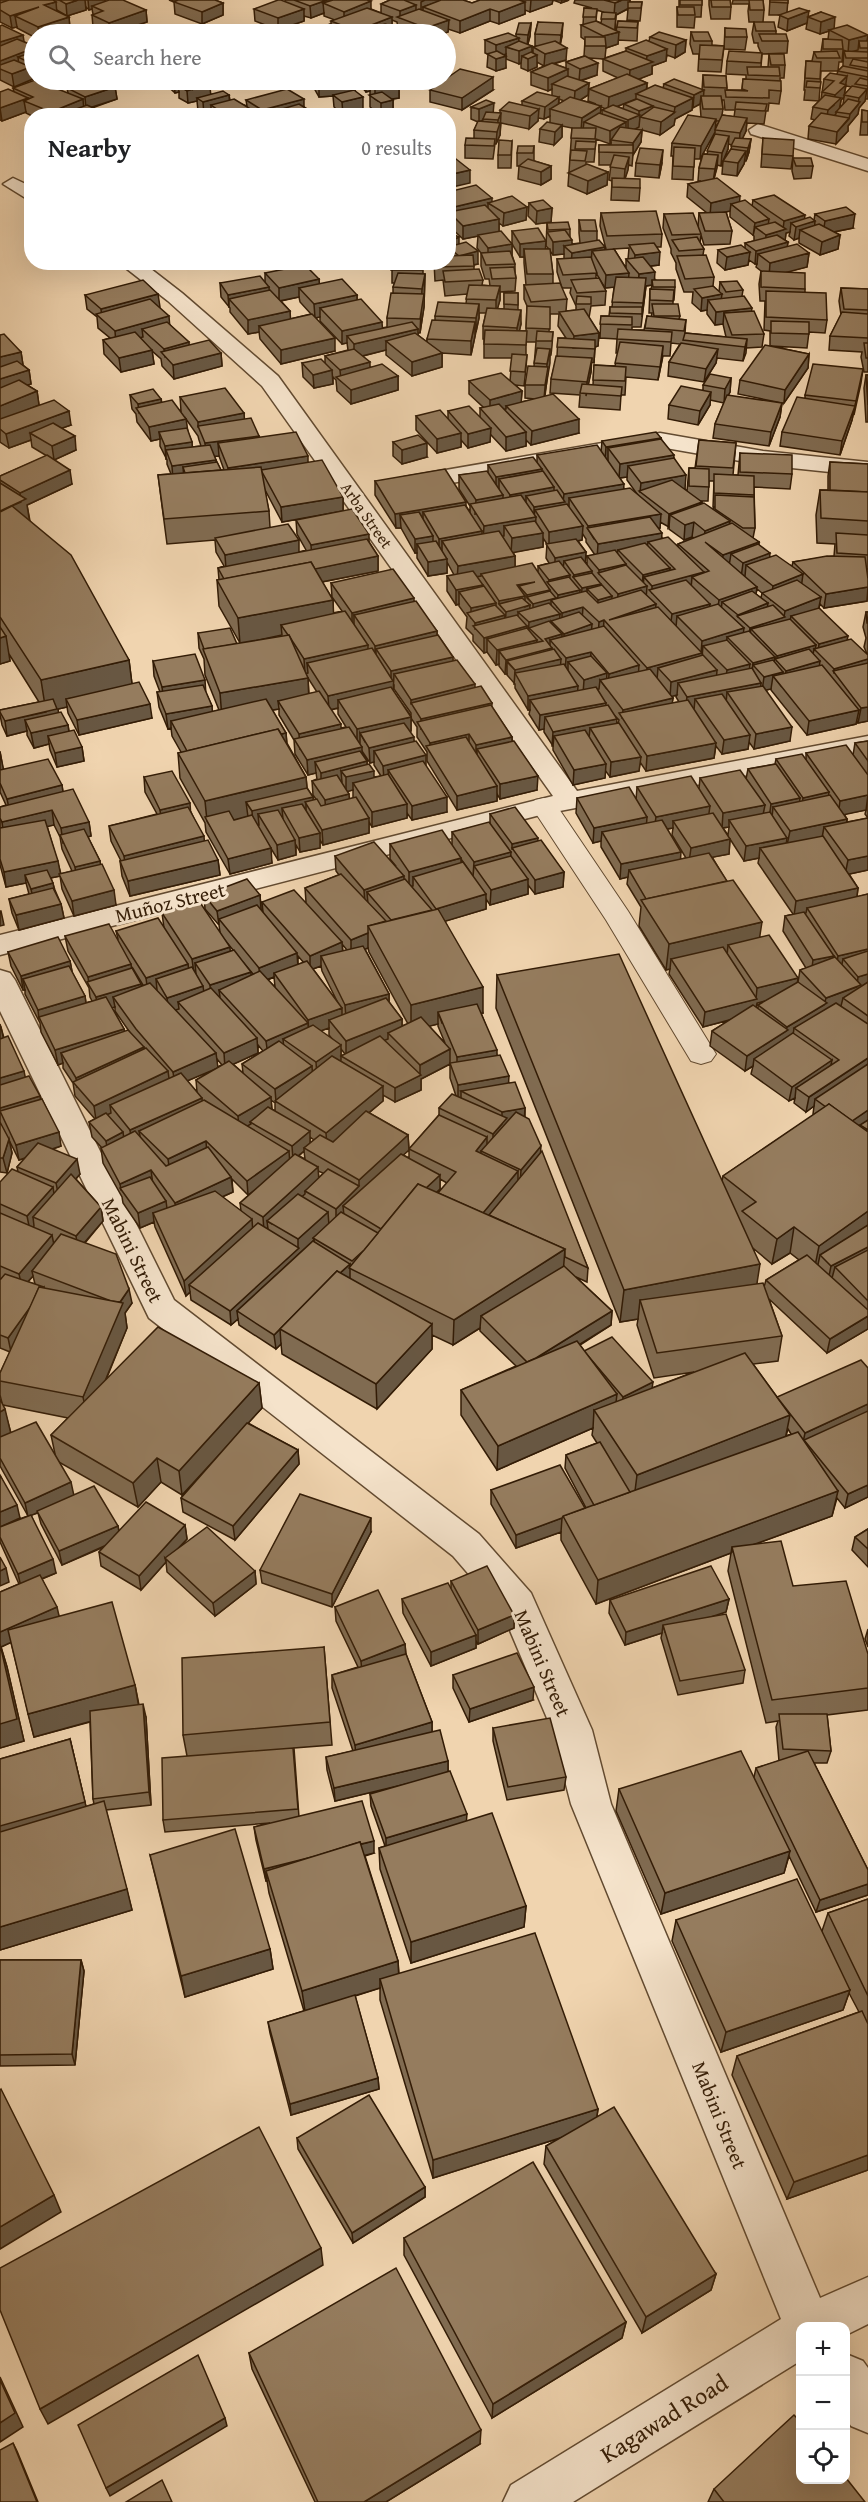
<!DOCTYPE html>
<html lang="en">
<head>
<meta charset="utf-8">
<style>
	body { margin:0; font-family:"Gentium Book Plus",serif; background:#f6f6f6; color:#202124 }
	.controls { position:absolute; right:18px; bottom:18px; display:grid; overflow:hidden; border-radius:12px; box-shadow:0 6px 24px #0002 }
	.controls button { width:54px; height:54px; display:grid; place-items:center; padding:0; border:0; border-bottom:2px solid #e0e0e0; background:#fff; color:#202124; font:30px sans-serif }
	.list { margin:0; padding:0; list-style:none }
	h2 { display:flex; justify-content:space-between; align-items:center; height:78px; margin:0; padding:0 24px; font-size:26px }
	h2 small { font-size:20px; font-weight:400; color:#757577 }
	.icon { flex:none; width:33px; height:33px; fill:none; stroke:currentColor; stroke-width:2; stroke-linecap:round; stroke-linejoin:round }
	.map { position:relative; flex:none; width:868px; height:2502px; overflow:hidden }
	.search { position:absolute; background:#fff; box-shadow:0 6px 24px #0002; left:24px; top:24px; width:432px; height:66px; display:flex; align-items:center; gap:15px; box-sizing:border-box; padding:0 21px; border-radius:33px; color:#757577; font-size:22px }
	.panel { position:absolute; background:#fff; box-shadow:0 6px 24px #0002; left:24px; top:108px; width:432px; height:162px; border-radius:24px }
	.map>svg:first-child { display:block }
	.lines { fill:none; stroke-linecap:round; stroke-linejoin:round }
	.service-casing { stroke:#624a30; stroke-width:2 }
	.minor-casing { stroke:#624a30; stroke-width:3 }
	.service { fill:#f5e3cb; fill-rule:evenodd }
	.minor { fill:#f5e3cb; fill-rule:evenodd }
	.wall { fill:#806b51; stroke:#331c06; stroke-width:1.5; fill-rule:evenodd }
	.shaded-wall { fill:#685742; stroke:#331c06; stroke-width:1.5 }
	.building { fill:#957c5e; stroke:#331c06; stroke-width:1.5 }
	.labels { text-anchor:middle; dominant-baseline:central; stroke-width:6; stroke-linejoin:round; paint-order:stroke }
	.far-street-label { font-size:16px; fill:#331c06; stroke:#f5e3cb }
	.street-label { font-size:20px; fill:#331c06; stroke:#f5e3cb }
	.near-street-label { font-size:24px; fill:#331c06; stroke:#f5e3cb }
</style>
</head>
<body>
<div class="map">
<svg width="868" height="2502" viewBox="0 0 868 2502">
	<rect width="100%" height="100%" fill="#f0d4af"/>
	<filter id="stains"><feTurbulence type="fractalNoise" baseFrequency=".00333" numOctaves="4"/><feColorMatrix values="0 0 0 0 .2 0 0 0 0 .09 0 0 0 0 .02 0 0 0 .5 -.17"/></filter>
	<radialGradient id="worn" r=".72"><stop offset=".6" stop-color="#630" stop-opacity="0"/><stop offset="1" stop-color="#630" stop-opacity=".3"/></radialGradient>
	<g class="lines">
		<g class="service-casing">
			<polygon id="service" points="544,798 553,800 628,911 716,1054 711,1061 701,1064 691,1061 606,920 531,806 535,800"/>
		</g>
		<g class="minor-casing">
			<g id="minor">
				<polygon points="758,124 868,159 868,171 751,134 749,130"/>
				<polygon points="13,178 32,187 32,202 3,184"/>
				<polygon points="118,262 142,262 182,293 278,376 577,791 868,736 868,752 544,814 0,955 0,935 553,796 262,386 168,301"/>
				<polygon points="660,433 763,451 868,462 868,476 763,465 660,447 405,491 397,489 393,484 397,479 405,477"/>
				<polygon points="0,970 10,973 15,980 174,1300 479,1534 531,1593 592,1730 611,1804 820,2298 868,2277 868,2324 846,2335 846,2326 800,2326 800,2361 573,2502 503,2502 511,2485 781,2319 571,1804 552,1730 503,1614 453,1556 149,1318 0,1011"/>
				<polygon points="846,2354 863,2361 868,2368 868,2433 851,2426 846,2418"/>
			</g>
		</g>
		<use href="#service" class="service"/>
		<use href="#minor" class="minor"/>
	</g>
	<g class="wall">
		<polygon points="0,0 105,0 105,1 146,10 147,22 109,34 93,27 92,15 93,14 92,9 89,10 86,7 86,10 67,16 57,10 57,11 69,17 70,29 53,34 34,34 34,37 17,28 17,27 12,28 0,22"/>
		<polygon points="169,0 215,0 223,3 223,15 202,24 175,14 174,2"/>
		<path d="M285,0H367L371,9L381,13V4L390,0H463L472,3L480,0H553L552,4L530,12L525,10V14L499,24L490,21L460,33L448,29V32L442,34H410L402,31V34H302L331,24V21L335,20L324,16V13L311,18L304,16V21L278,30L255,21L254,9L285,2ZM392,20L397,22L398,29L392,26Z"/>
		<polygon points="553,0 569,0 561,3"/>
		<path d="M575,0H630V2H642L640,21L627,20L628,9L616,15L615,30L616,31L618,21L638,22L637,41L618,40V44L606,48L605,58L626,51V48L649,41L650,37L686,40L685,52L675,58L667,55L666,61L652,66V74L638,79L647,83V89L663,88L664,84L702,90L703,75L726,76L727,90H742L743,79H746V75L726,74L727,61L761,53L758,46V43H754L752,34L754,22H749L748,11L749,4H732L733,0H763L764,10L763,22L776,31V34L788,41L787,53L762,54L761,67H768L769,54L785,65L784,78H780L781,91L779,104L769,103L768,111H766L764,124L747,123L746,131L742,139H751L749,152L746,161H745L744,164L737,176L722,174L723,161L731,149L732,145L728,144V149L721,166L717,165L714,179L739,202L752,206L753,200L805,219L814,220L815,214L853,228L834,232L840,235L838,249L820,255L799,243V238L794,240L789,236L790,232L786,233L785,240L788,242L787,247L809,253L807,267L786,272L805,289V292L827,320L825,333L809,332L807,348L771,346L809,354L808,368L784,403H782L780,417L769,446L713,438L715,424L724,403L710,400V405L698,425L668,419L669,405L703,390V385L731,378L730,392L728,396L782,403L738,394L740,380L770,346V331L764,330L765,301H760L759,284L761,271L756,267L757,264H755L749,260L748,265L725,270L717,263L718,250L745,248V243L754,241V236L730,217V211L726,212L732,231L730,244L704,245L701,235L700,243L704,249L703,255L714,277L713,286L719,292L720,282L743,290L742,296L764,334L762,347L746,348L743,361L717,358L716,363L704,382L668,376L669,362L680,344L671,343L670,356H663L658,380L626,377L625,395H621L620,410L579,407L580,395L550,393L551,379L557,356L558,338H566L558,326L559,314H550L549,332H553L552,346L551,355H550L545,396L579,433L531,445L526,440V446L506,451L490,434V442L468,448L461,440V447L437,453L416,430V416L448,419V411L480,417V408L483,407L469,394V381H510L512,358H484V339H483V326L486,313H479V318L471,355L442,353V367L412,376L386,355V350L363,356L370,367L398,376V390L351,404L337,391L336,380L333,377V384L314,388L303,377L302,363H325V356L348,350L347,343L342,344L320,321V317L316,318L335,351L281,364L260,339L259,332L248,334L230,312V308L221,297L220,283L265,282V273L319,279V284L357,295V300L382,328L387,327V318L393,293V287L395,283H392V262H425V264L423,265V274H425L424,307L420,333H418V335L427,342V339L435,320V316L466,304L467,294L445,296L443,280L435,281L434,262H448V232L478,264L474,265V269L483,280L482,285L490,286L489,279H485L481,266V253L477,248L478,236L463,239L449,226L448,192L492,202L527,207L526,220L503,226L499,223V232L512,244V255L515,264V272L516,278L515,291L500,292V300L497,309H504V293H518V310L521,324L519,331H526L527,306L524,299V285H526L524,263V257H520L512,244V231L546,241L545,249H549L546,246L547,223L570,229V237L572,244L580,243L579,233V220L597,231V240L605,247V249H606L600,226L601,213L662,234L661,247H657L659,265L651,266L655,280L675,287L674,300H673V304L680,316L679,319L686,320L685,333L726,337L723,324L715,325L707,314V310L701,311L692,303L693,292H684L676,269V263L671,253V249L663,228L664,214L698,226L699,213H707L687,197L688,184L701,181H698L699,168L702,156L700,159H694L693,180L672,179L673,156H671L672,143L701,117L700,104L692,108V110L675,119L674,125L660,135L642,130L641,142L633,155L632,166L629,165L625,178L640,188L639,201L611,200L612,181L609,180L611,165H599V145H611V143L610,144L596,139L594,162H586V165L608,172L607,185L587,194L568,186L572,128L562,126V137L554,145L539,142L540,129L550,122V116L544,119L538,118V121L529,129L501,123L500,135L496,144H495L493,159L465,158V145L474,138V130L478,122L471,119V107L493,113H500V110L522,105V101L552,96V89L548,91L531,85V72L544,66L537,62V67L528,71L521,68V63L519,64L506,59V54L504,55L506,68L496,71L487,67L488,54L485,53V40L516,37V34L531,23L530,36L528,44L533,53V47L537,46H535V34L538,22L562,36L560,44L566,60L554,64L566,68V62L584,56L585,40L581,37V25H583L584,8H592L574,3ZM597,10L603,12L601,23L596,21ZM589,58L603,59V71L618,78L589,89L588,101L596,104L580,100L588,95L589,83L581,81L597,75ZM559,99L564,101L559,104ZM722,100H724L725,110H735L734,117L722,115L723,109ZM624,104L623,109L617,106ZM601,107L606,109L602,110V114H600ZM716,121H719L715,129ZM715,132L707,154H703ZM629,248L628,259H626V268L614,249ZM550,251L553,255L564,254V259H557V272L562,288H571L570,293L576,306V310L566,311L567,299L553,283V274ZM596,273L605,288L614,287L612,307H610L609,316H601L600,338L617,339L616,353H618L615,366L594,365L593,385H588L591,372V362L594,363L595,347L598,346L599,333L589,318L591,306L605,305L606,291L596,278ZM652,285L651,289H650L649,313H652L651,317L647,316L644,330H632V327H641L646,286ZM299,297L300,302L311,314L290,319V311L281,301ZM526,342H536L534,366L525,385V398L535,399L521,402L522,391L515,385L524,386L526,368L527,355H526Z"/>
		<polygon points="679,0 702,0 701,17 695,17 694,28 677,27 677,7 679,7"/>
		<polygon points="709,0 730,0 731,7 730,19 711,19 709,5"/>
		<path d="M770,0H788L787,12L808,17L821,12L834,29L868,41V99H865V101L859,108L858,114L848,126V131L836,144L808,139L809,126L815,120L811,119L813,107L821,99L824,79L837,74L838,71L843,66V64L844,51H846L843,50L842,62H839L838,71H821L820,88L819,101L804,100L805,90H804L806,61H812L814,52H821L823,39H828L829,31L820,34L806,29L807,23L787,31L778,27L780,15H769ZM846,86L852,87L844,95ZM844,97L843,104L840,108L841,100Z"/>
		<polygon points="0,26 24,42 34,46 34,77 33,76 33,79 14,87 0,80"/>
		<polygon points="725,28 747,37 745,50 724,49"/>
		<polygon points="691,32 712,41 712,45 724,46 721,72 698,71 699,54 693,54 690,44"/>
		<polygon points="93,80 123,80 110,84 115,87 117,99 92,108 108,116 32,116 26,113 26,112 2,121 0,120 0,92 14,92 13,88 68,93 67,88"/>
		<polygon points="161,80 192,80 192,81 194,81 194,80 233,80 233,83 210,87 210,94 229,95 230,100 247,106 246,100 304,107 318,116 211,116 211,113 204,115 198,111 197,101 188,103 179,98 179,92 175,93"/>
		<polygon points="309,80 354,80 355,91 363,110 343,115 334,107 333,96 319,97 314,88 314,85"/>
		<polygon points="358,80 395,80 399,86 399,98 392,99 393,100 393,113 381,116 370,107 370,91 366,92 359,84"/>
		<polygon points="430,90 493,90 462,110 430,102"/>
		<polygon points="862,110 868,111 868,135 860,135 861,123"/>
		<polygon points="763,138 793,156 791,169 761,167"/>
		<polygon points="512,141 511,168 498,168 498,155"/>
		<polygon points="534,146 534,161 551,166 551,179 541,185 518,179 519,166 517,166 517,153"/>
		<polygon points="793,158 813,166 811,178 794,179 792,171"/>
		<polygon points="636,163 662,163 659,178 635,176"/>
		<polygon points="529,203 552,208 551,222 536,224 528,216"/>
		<polygon points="841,288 868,289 868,372 864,372 861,357 862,352 829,350 830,336 841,315 839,301"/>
		<polygon points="85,295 159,307 170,325 189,345 221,353 222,366 174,379 162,366 161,359 152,351 154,364 121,372 104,354 103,340 110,338 98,328 97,317 87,309"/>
		<polygon points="0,335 21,352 23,365 29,370 31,384 27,385 37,391 39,405 71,425 62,428 76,450 54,460 72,484 27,505 30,521 129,660 132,684 152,718 79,735 68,713 67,707 58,709 58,713 68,725 69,731 82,747 84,761 57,767 50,750 49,744 34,748 27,735 27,731 7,736 2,725 0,715 0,710 39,702 9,654 10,661 0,664 0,476 47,456 32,447 31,440 9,448 0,442"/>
		<polygon points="863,369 852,420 840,455 780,446 782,432 805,398 805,395"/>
		<polygon points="866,375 868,375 868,422 866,422 864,388"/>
		<path d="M130,395L161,399L162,403L181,411L180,397L244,413V419L259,436V437L308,462L343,497V511L369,542L378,556V571L322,582L333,600V613L342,611L332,597L331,583L414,601L437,631V635L453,660L475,688L492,703L491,706L512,737V742L537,790L500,799L497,794V801L457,810L427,761V752L417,737V727L411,718V731L410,732L447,812L412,820L407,813V818L372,827L369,822V833L323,845L320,840V848L300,852L296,845V855L278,860L267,842L272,863L230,874L206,832L205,823L180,778L178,753L181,752L172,736L171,728L168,729L159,707L157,692H160L154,676L153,661L206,693L212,706V712L219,710L205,675L204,659L199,648L198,633L237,644L240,643L219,606L217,580H219L218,568L224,566L216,552L215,540L167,544L158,475L171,474L167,464V460L160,446V439L151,441L137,422L136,414L132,409ZM186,419L198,436L199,440L201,446L192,447V442L187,430ZM214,456H219L224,470H221ZM264,488L282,522L315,516L296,520L297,534L306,550L299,552L270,527L269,511ZM308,678L317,692L309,694ZM393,685H394V689L411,713V716L393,691ZM338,708V714L346,727L341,728L331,710ZM279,709V715L294,740L295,754L308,775L316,773L317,779L312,781L313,795L316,799L313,800V797L307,788L306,777L287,743L286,733L272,710ZM362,751L370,763L374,762V765L381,776L374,777L367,764V761L362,753ZM353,790V798L350,799L347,791Z"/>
		<path d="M661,438V439L674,458L685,489L687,491L689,468H695L699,440L736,443L733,475H738L740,453L792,474L790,489L754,487L755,528L753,538L759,542V545L770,557L792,566L793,562L834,556L835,544L817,543L816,515L820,490H828V476L830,462L868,464V569H867L868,579V593L867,601L824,608L820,604L819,608L847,640L867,654L864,647L866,638L863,627L866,612H868V721L858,723L857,721L856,724L807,735L771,690V689L766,690L790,741L754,749L749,742L748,749L722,754L716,746L714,758L646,771L640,762L639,771L610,777L605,770V778L573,785L553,750V746L544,732V729L539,730L529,714L530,710H528L515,688V684L507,675V674H505L499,666V664L496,665L487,652L484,653L473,641V635L466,628L467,617L459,606V604L456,605L447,591V576L454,575L447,562V573L428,576L417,558V553H415L401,528H396L375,495V481L466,506L470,512V506L459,489V475L488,472V465L537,462V455L601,452L602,441ZM627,477V480L637,494L624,489L620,478ZM709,481H714L713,507H714L713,510L702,504L701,501H708ZM660,522L669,527V529L684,540L692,537L694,538L678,544V546L662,538L658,528H660ZM582,533L586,539V542L595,555L587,556V564L585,562L586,552L578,541L582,540ZM543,538L547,544L546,558L549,563L538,566V571L515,567V556L513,552L543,547ZM757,589L762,593L761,598L756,594ZM677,695L676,697L679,702L672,703L673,698L672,696ZM614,715L619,720L618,723H617Z"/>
		<polygon points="393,442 427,457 402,464 393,456"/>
		<path d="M868,741V870L849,874L858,888L857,897L868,894V1329L827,1353L769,1299L782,1336L778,1361L753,1364L777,1397L868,1497L845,1508L837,1498L832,1516L756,1544L793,1586L868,1688V1710L827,1715L831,1751L827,1763H814L868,1870V1895L816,1912L789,1856L784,1873L661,1914L616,1811L619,1789L754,1777L756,1768L779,1761L776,1727L778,1721L766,1723L728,1571L731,1553L596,1604L561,1540V1532L516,1548L491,1504V1490L586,1508L565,1468L566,1455L597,1443L592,1435L593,1428L497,1470L461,1415V1390L516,1366L480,1331V1328L453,1345L432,1335V1349L377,1409L282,1354L281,1344L276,1349L239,1325L238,1319L231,1325L191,1300L190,1292L186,1296L155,1227L154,1222L140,1228L123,1203L122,1197L103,1163L101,1148H102L92,1137L89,1122L95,1119L75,1096L73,1083L63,1068V1063L58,1065L41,1032L40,1023L25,994V990H23L11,966L8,952L70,961L72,972L85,996L86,1003L92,1001L90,997L89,988L68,951L65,936L118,939L116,931L164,928L162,913L220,932L219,925L205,909L204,895H260L261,909L263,912L262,902H306L305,888L339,875L336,871L335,856L395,865L390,859V844L452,846V832L490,823V814L538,841L564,872L563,887L535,894L528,885V894L490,905L486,899V909L445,921L483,1013H481L497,1055L509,1083L525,1108V1117L541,1153L588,1268L587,1282L576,1277L612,1311L611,1325L580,1345L584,1351L652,1388L694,1372L654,1378L637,1325L638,1319L620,1322L496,1008L497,975L722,1181L723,1176L814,1115L813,1114L814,1106L806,1112L794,1103L795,1098L789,1101L751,1074L753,1066L745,1071L710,1046L712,1031L730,1020L703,1027L669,974L670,969L666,970L639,926L641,907L627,884L628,877L620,879L601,847V841L593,843L576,813L577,798L636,800L637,787L699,789L700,778L746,779L748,769L775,764L776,759H806V753L853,755L855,743ZM866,810L865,814L868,818L847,822V819L844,814ZM729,827L728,835L723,828ZM673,828L672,835L686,858L681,859L667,829ZM730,839L744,861L759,858L758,863L793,914L785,916L783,931L806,968L800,970L798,982V978L760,937L712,857L729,854ZM461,859L473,876L461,862ZM224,939L233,950L230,951ZM342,944L347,950L343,951ZM368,948L369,952L408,1024L402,1026V1019L389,1002V994L365,949ZM298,956L304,963L298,964ZM243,962L253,974L251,976ZM321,966L322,971L338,1003L313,969ZM132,967L143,985L141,986ZM274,977L275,987L268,980ZM766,1000L758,1005V1008L756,1007L757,1003ZM115,1007V1011L131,1034L124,1032V1029L112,1008ZM438,1024V1026L445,1043L429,1026ZM329,1028V1035L333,1040L320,1031ZM258,1045L263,1051L242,1064L243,1073L233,1064L258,1053ZM341,1049L345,1054L341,1056ZM217,1059L222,1065L217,1067ZM450,1064V1078L456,1096L439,1108V1115L409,1149V1158L403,1155L409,1150L408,1135L369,1113L383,1101V1095L395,1102L421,1090V1079ZM216,1068L196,1080L197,1092L187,1081ZM271,1100L275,1103V1111L272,1109ZM310,1137L314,1140L310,1143ZM304,1151L305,1159L299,1156ZM318,1171L323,1173L319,1178ZM232,1179L248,1195L252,1192L240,1203L241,1211L222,1197L233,1192ZM440,1179L447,1183L438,1193L437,1192L440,1189ZM314,1240V1242L299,1254ZM754,1249L772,1264L790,1253L799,1260L766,1280L764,1287L757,1284ZM788,1429L791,1434L786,1436Z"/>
		<path d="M0,751L3,769L62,785L63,792L89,822L91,836L88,837L100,861V864L116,905L74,916L62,889L60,876L51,878L55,890L61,904L64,918L19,930L12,913L9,899L29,894L26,883L6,887L0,865V807L6,805L0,792ZM54,825L60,837L62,849L72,871L61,874L47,826Z"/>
		<polygon points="144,777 191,812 204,841 218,860 220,875 130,896 122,876 120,861 121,861 111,841 109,826 157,814 145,792"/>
		<path d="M0,1024L4,1038L25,1077L40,1100L61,1146L53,1149L80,1174L76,1179L101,1207L103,1221L85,1243L132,1303L125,1313L127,1328L106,1380L259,1383L262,1408L248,1423L298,1450L299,1464L235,1540L183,1512L181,1498L237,1435L182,1495L161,1482L138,1507L59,1462L74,1495L118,1526L119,1531L185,1525L187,1539L179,1548L255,1571L256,1584L215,1616L167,1572L166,1562L141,1590L101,1566L99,1552L104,1547L62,1565L41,1524L38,1513L31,1515L56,1573L42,1579L59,1616L135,1685L139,1705L146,1717L151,1805L106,1810L132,1910L0,1950V1759L70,1739L86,1807L94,1804L93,1799L90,1722L34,1737L11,1642L1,1647L7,1667L24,1741L0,1748V1592L19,1584L0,1542V1475L20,1518L11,1522L28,1516L0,1466V1399L2,1403L0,1395V1373L10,1352L0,1348V1280L1,1279H0V1182L18,1172L17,1167L25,1158L19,1160L9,1140L12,1153L7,1173L0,1172ZM33,1276L35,1284L28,1282ZM3,1405L68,1418L51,1435L55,1454L11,1433Z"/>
		<polygon points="868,1529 868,1567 852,1550 855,1537"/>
		<polygon points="371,1532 332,1607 262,1583 260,1570"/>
		<polygon points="451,1581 514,1615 514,1628 478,1644 476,1641 476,1648 431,1666 403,1613 402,1599 451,1588"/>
		<polygon points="729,1599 726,1612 714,1616 745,1670 743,1683 678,1695 661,1638 662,1633 625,1645 609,1613 610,1600"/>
		<polygon points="335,1607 405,1644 406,1654 432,1722 432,1732 448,1761 448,1771 466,1821 526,1906 524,1927 411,1963 380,1869 379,1848 385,1846 371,1806 370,1794 400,1785 335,1801 327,1770 326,1757 353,1751 332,1688 332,1675 358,1667 336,1621"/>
		<polygon points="868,1629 868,1647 865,1639"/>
		<polygon points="324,1647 332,1745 294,1748 299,1817 374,1853 365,1856 398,1961 399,1974 598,2109 597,2117 716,2274 711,2290 642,2333 544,2164 546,2146 560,2138 433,2178 380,2000 380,1988 355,1996 378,2078 379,2089 291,2115 270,2033 268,2022 304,2011 269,1893 267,1881 266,1881 256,1840 254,1827 270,1823 165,1832 163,1820 187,1756 183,1735"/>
		<polygon points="453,1675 533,1700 469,1722 453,1688"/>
		<polygon points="493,1728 566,1777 564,1790 507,1800 493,1741"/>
		<polygon points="150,1855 270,1949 273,1969 185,1997"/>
		<polygon points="868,1899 868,2170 787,2199 732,2075 737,2056 859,2012 849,1993 843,2010 721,2052 672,1941 676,1920 822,1931 828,1913"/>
		<polygon points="0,1960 81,1960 84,1971 75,2065 0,2066"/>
		<polygon points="297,2138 425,2187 425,2197 353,2243 298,2149"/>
		<polygon points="404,2238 626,2322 622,2338 492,2418 404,2255"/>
		<polygon points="249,2353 480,2444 386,2502 315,2502 252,2369"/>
		<polygon points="714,2489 865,2502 708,2502"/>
	</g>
	<g class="shaded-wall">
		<polygon points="78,0 85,0 86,10 67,16 66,4"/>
		<polygon points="88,0 105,0 105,6 92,6 92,9 89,10"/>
		<polygon points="327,0 344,0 323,3 324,13 311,18 310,6"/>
		<polygon points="425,0 443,0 423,7 423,13 421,14 421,2"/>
		<polygon points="531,0 553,0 552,4 530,12"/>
		<polygon points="562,0 569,0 561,3"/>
		<polygon points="622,0 630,0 629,8 616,15 615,32 616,15 614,15 615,3"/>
		<polygon points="371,1 371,13 344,24 344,12"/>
		<polygon points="56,2 57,14 44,5"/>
		<polygon points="525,2 525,14 499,24 499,12"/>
		<polygon points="223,3 223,15 202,24 202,12"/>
		<polygon points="416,5 416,17 400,18 400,11"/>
		<polygon points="39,7 15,16 17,27 12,28 10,16"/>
		<polygon points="304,9 304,21 278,30 278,18"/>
		<polygon points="490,9 490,21 460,33 460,21"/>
		<polygon points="146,10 147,22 110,34 109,23"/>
		<polygon points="809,11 807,23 787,31 788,19"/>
		<polygon points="69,17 70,29 53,34 39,34 38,27"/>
		<polygon points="392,17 392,29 356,34 356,31"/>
		<polygon points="835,17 834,30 829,30 829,31 820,34 821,22"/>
		<polygon points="449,20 448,32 442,34 426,34 426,28"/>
		<polygon points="531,23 530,36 527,47 528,35"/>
		<polygon points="563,23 562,36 560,47 561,35"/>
		<polygon points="402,30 402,34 391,34"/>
		<polygon points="619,32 618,44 606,48 603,36"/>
		<polygon points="23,35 25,47 0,55 0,42"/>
		<polygon points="868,35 866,47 859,41 858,50 848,53 849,40"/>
		<polygon points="519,38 518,50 506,47 506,54 496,58 496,45"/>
		<polygon points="686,40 685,52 675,58 676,45"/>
		<polygon points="532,46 532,57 537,55 537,67 528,71 528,59 522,56 521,63 519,64 519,51"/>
		<polygon points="34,48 34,61 18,57 19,67 0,69 0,61"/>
		<polygon points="567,48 566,60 544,66 545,54"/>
		<polygon points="667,49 666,61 652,66 652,74 629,83 630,70 646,64 647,56"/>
		<polygon points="506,56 506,68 496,71 496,59"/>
		<polygon points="598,63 597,75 579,81 580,69"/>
		<polygon points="31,67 33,79 14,87 12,74"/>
		<polygon points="568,69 568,81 552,84 552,89 548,91 548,78"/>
		<polygon points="847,76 844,97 841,100 839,111 836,112 836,114 826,123 828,110 834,105 835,95 840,83"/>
		<polygon points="493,77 493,90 462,110 462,98"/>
		<polygon points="105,80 123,80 105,85"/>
		<polygon points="174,80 192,80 193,89 199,80 233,80 233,83 210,87 211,97 197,98 197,101 188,103 187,91 178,85 179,92 175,93"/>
		<polygon points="366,80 395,80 395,86 399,86 399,98 378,101 375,99 375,89 370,83 370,91 366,92"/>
		<polygon points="355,81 355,94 333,95 333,96 319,97 319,85"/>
		<polygon points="589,83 588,95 574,104 575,91"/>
		<polygon points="647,83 646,95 636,94 636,99 608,110 609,97"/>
		<polygon points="115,87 117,99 86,109 85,97"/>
		<polygon points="867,89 865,101 859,108 858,114 848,126 848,131 836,144 837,132 849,119 850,114 858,105 859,98"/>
		<polygon points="704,90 703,103 701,96 700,104 693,108 694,95"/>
		<polygon points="229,95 230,107 211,105 211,113 204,115 203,102"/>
		<polygon points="363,97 363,110 343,115 342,102"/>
		<polygon points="559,97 558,110 550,109 550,116 544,119 545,107"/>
		<polygon points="28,98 28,102 24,101 26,112 2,121 0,108"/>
		<polygon points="693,98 692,110 675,119 674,125 660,135 661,122 674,113 675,107"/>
		<polygon points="83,99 84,112 75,116 52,116 51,112"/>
		<polygon points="304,99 304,112 282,109 282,116 263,116 262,110"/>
		<polygon points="393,100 393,113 381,116 381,103"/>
		<polygon points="494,103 493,115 483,119 483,120 479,122 479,109"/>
		<polygon points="601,106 600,118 584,122 583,130 581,131 582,118"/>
		<polygon points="653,106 652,119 640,117 639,127 628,133 628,120 639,115 639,111"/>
		<polygon points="539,109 538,121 529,129 530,116"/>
		<polygon points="501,113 500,135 496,144 498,120"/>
		<polygon points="747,118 746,131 739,146 740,133"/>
		<polygon points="716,119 715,132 700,159 701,146"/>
		<polygon points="626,122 626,135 611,140 611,143 610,144 610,131"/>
		<polygon points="562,125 562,137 554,145 555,132"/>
		<polygon points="642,130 641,142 633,155 633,143"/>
		<polygon points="729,136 728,149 721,166 722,153"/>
		<polygon points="751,139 749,152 746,161 748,148"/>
		<polygon points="663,150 662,163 659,178 660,165"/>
		<polygon points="746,151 744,164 737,176 738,163"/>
		<polygon points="718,155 717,168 713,182 715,169"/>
		<polygon points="629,157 628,170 624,182 625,169"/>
		<polygon points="551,166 551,179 541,185 541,172"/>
		<polygon points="470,170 470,183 448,188 448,175"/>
		<polygon points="608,172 607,185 587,194 588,181"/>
		<polygon points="740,196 739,210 731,204 730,211 710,216 711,203"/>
		<polygon points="492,198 492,205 488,203 488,212 454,217 454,207"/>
		<polygon points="527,207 526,220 503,226 504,213"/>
		<polygon points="552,208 551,222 536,224 537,211"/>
		<polygon points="855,214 853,228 823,234 825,221"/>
		<polygon points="805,215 804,224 815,221 814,234 800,230 799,238 794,240 796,227 791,223 790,232 786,233 785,242 765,248 766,235 783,230 784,221"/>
		<polygon points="499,219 499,232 463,239 463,226"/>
		<polygon points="769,219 767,233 755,227 753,236 755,223"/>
		<polygon points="840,235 838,249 820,255 822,242"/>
		<polygon points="459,237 459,251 448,247 448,242"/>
		<polygon points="572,240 572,253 564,246 564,254 553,255 553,242"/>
		<polygon points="546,241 545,254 524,249 524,257 520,257 520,244"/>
		<polygon points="788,242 786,255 758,254 757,264 755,264 756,251"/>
		<polygon points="512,244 512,257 488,261 488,248"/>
		<polygon points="605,247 604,260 592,251 591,263 571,266 572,253"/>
		<polygon points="478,251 478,264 468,266 459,256"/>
		<polygon points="660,252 659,265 634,268 635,255"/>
		<polygon points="750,252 748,265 725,270 727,257"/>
		<polygon points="809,253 807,267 769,277 770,263"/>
		<polygon points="655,272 654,285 652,280 652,285 646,286 642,317 643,303 638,288 639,274"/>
		<polygon points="629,273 628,286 605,288 606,275"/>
		<polygon points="425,274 424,307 420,333 422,289"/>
		<polygon points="319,279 320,293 299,288 299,297 279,301 279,288"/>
		<polygon points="500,286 500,300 496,314 496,300"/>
		<polygon points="269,287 270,301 229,299 229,308 228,295"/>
		<polygon points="158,294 160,307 102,319 101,309"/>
		<polygon points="722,294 720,308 708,300 707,310 701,311 702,298"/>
		<polygon points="357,295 357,309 320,308 320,317 315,318 314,304"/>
		<polygon points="479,304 479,318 476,332 476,318"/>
		<polygon points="752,308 750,321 724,313 723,324 715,325 716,312"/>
		<polygon points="521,310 521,324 517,342 517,328"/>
		<polygon points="290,311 291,325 259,326 259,332 248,334 248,320"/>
		<polygon points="169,316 170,329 142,329 143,337 116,344 115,331"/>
		<polygon points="382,322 383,335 347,336 347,343 342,344 342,331"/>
		<polygon points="475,322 475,336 471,355 471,341"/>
		<polygon points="418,329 418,343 386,341 386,350 354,358 354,344"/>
		<polygon points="599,333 598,346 595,347 594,363 595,347 573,348 574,336"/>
		<polygon points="335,338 335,351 281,364 281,350"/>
		<polygon points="747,339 746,353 743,361 745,347"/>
		<polygon points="189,342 190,356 165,357 164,349"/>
		<polygon points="663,346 662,360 658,380 660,367"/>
		<polygon points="550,349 550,363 544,399 547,364"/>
		<polygon points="718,349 716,363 704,382 706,369"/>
		<polygon points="152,350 154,364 121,372 119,358"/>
		<polygon points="21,352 23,365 0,372 0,357"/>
		<polygon points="221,353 222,366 174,379 173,365"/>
		<polygon points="442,353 442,367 412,376 412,362"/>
		<polygon points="809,354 808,368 784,403 785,390"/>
		<polygon points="592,358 591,372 586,396 587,382"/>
		<polygon points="370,362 370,376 341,381 340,370"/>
		<polygon points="863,369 861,383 854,415 856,401"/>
		<polygon points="29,370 31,384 0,394 0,379"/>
		<polygon points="332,370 333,384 314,388 313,375"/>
		<polygon points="398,376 398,390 351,404 351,390"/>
		<polygon points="731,378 730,392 724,403 725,389"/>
		<polygon points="37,391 39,405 0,421 0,406"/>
		<polygon points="522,391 521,405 506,406 506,409 490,413 490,400"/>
		<polygon points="711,392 710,405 698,425 700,411"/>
		<polygon points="161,399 162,413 139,413 138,404"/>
		<polygon points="782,403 780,417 769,446 771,432"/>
		<polygon points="855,406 852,420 840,455 842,441"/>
		<polygon points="69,411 71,425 37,437 30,433 31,440 9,448 6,434"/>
		<polygon points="244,413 245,427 198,427 198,422"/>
		<polygon points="186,419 188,432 159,432 160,439 151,441 149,427"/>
		<polygon points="579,419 579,433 531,445 532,431"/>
		<polygon points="491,428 490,442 468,448 468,434"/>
		<polygon points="526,432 526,446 506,451 506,437"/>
		<polygon points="461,433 461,447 437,453 437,439"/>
		<polygon points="75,436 76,450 54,460 52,446"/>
		<polygon points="259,436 260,450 218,443 219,456 206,457 205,443"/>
		<polygon points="661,438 659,452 608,448 608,461 605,461 606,447"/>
		<polygon points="192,442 193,456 166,450 166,460 165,446"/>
		<polygon points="427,443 427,457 402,464 402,450"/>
		<polygon points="674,455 673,469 628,466 627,477 619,478 620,464"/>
		<polygon points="308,456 308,470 261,470 229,482 228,468"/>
		<polygon points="216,460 217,474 183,467 184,479 173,480 172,466"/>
		<polygon points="542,469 542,483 499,479 499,491 496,491 496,477"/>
		<polygon points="70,470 72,484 27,505 30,524 0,511 21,502 20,493"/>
		<polygon points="686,475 685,489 640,492 641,483"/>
		<polygon points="624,484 623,499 569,498 569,507 535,510 534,517 536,517 535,531 504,526 504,536 483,540 484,526 534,517 534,507 563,502 564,494"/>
		<polygon points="554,487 554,502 526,496 526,506 509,509 510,495"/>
		<polygon points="503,495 503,509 475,514 476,500"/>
		<polygon points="343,497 343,511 282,522 281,507"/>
		<polygon points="466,502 466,516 423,512 423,524 400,515 401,528 396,528 395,514"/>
		<polygon points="702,502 701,516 670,515 669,527 668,528 669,514"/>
		<polygon points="661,514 660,528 594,539 588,529 588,526"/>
		<polygon points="730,521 728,536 703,545 705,531"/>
		<polygon points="694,522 692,537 684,540 685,525"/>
		<polygon points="583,526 582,540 549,546 549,532"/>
		<polygon points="482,531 482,546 442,541 442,552 439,553 439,539"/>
		<polygon points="543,533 543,547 511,553 512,538"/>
		<polygon points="662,533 661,547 648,542 647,549 618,550 617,555 597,559 598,544"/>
		<polygon points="369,534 369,548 312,560 311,545"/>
		<polygon points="433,536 433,550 417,544 417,553 415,553 415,539"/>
		<polygon points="299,540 299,554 226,569 225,555"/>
		<polygon points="759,542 757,556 731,554 729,566 722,569 723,555"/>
		<polygon points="586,552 585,567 564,561 563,570 555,572 555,558"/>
		<polygon points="770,553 769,568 746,565 745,576 741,578 743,563"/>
		<polygon points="378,556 378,571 229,600 227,586"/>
		<polygon points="515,556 515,570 481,574 481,576 457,580 458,566"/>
		<polygon points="447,559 447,573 428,576 428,562"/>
		<polygon points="626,564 625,579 599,574 599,570"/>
		<polygon points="670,568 669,581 704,572 703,586 692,577 691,589 652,593 652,586 644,577 643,587 647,586 646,600 617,608 618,594 642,587 643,575"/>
		<polygon points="592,571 591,585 573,577 574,575"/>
		<polygon points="803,574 801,589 771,600 773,586"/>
		<polygon points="570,575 569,589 549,584 549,580"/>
		<polygon points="535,582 550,590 550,599 556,598 556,605 551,600 551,613 533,619 533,604 527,598 527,595 519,586 519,597 525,596 525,607 530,605 529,620 518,612 518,623 505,626 506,612 499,604 499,601 517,585"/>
		<polygon points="601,584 600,598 587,589 587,601 581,602 582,588"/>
		<polygon points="483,585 483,599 459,592 459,604 456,605 456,590"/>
		<polygon points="757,587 755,601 722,602 721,613 717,614 719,600"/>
		<polygon points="868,587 867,601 824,608 826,594"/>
		<polygon points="580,590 579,604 557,607 558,595"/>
		<polygon points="612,596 611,610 597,614 598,600"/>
		<polygon points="821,597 818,612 791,616 790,622 751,629 749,642 748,642 750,628 784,617 785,611"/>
		<polygon points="414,598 414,613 354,615 354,627 352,627 352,613"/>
		<polygon points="333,600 334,625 281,625 282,635 240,644 238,618"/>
		<polygon points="496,603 496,617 471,618 471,608"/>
		<polygon points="768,603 766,618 738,617 738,615"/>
		<polygon points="656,604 655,618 609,620"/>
		<polygon points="710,604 708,619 677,616 676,627 670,629 672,614"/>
		<polygon points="583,607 582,621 562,627 562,613"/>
		<polygon points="560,614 559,628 551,621 551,630 529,628 528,637 529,622"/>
		<polygon points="505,615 504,629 475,629 475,623"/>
		<polygon points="604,620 603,635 598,636 599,622"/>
		<polygon points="592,624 591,639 564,648 564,634"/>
		<polygon points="527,626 527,640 487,639 487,652 484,653 484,638"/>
		<polygon points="744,628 742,643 727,637 726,648 703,646 701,668 658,668 657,680 646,683 647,668 701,653 702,641"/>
		<polygon points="437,631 437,645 376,649 376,660 375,660 375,646"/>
		<polygon points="562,634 562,648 550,640 550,649 552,648 552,661 561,659 560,673 515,673 514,685 515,670 507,662 507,674 505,674 506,660 499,651 499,664 496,665 497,650 537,640 536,652 545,639"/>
		<polygon points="6,636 10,661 0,664 0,638"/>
		<polygon points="848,636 845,651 818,652 819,644"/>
		<polygon points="368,645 368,659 307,663 308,673 305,674 304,659"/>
		<polygon points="816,645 815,650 814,649 812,660 777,661 777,656"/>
		<polygon points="591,652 590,666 568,662 568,672 565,673 566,658"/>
		<polygon points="453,657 453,671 394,674 393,695 338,700 338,708 329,710 328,696 391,681 391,671"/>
		<polygon points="775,657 773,671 753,665 751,677 753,663"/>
		<polygon points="868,659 868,673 834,673 834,669"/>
		<polygon points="129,660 133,692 66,699 67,707 58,709 60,724 25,720 27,731 7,736 5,721 46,712 41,680"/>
		<polygon points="820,661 818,676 784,685 786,671"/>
		<polygon points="750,664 748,679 725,685 727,670"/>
		<polygon points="639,665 638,680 608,688 609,674"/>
		<polygon points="717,670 716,684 678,683 677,695 670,697 671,682"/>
		<polygon points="783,672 781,686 773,676 771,689 762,691 764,677"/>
		<polygon points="607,673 606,688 600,680 599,689 583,694 584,680"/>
		<polygon points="308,678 309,703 278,701 279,709 222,718 220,693"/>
		<polygon points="205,680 206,695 164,702 162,687"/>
		<polygon points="761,683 760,697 727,692 726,704 695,699 694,710 685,712 687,697"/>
		<polygon points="475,684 475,699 411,704 411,700"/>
		<polygon points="578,686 577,701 530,700 530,710 528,710 528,696"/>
		<polygon points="673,698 671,712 622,718 623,710"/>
		<polygon points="492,703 491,717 421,729 421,719"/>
		<polygon points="606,703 605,717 545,717 544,729 539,730 540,715"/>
		<polygon points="150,704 152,718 79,735 77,720"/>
		<polygon points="212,706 213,721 171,721 171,728 168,729 166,714"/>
		<polygon points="868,707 868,721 858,723 861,708"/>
		<polygon points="859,710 856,724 807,735 809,721"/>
		<polygon points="411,717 411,731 365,742 360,733 360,743 357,744 357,729"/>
		<polygon points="617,719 616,734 590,728 589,739 554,736 553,746 552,746 553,732"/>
		<polygon points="341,724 341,739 300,749 299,734"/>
		<polygon points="68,725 70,740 48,736 49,744 34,748 31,733"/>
		<polygon points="792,727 790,741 754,749 756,734"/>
		<polygon points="286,733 287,748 190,756"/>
		<polygon points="469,734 469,749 430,752 430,743"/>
		<polygon points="750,735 748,749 722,754 724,740"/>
		<polygon points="414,737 414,752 374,751 374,762 370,763 369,748"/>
		<polygon points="512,737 512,752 477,749 477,759 476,760 476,745"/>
		<polygon points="716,743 714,758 646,771 647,756"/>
		<polygon points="82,747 84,761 57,767 55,753"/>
		<polygon points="362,747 362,762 315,762 316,773 308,775 307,760"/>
		<polygon points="0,752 5,777 0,778"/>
		<polygon points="426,755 426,770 388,770 389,779 384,780 383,766"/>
		<polygon points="641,757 639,771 610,777 611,762"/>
		<polygon points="367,761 367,772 374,771 374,785 353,783 353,790 346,792 346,777 341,771 342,782 321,787 321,773"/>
		<polygon points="606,764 605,778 573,785 574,770"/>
		<polygon points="538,776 537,790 500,799 500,784"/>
		<polygon points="306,777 308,798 313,797 314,811 306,803 306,813 282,809 283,819 258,814 259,825 253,826 252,811 246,802 248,817 210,826 207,821 205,801"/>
		<polygon points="62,785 64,800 10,813 7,799"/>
		<polygon points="497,786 497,801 457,810 457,796"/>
		<polygon points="829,792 827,807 801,813 803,798"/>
		<polygon points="349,794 350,809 326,815 325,800"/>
		<polygon points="868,795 866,810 838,816 840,801"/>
		<polygon points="447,797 447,812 412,820 412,806"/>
		<polygon points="800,798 798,813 773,807 772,818 769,819 771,804"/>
		<polygon points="190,803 191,818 162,825 160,810"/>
		<polygon points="407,804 407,818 372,827 372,812"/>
		<polygon points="765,805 762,820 729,820 729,827 722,828 723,813"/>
		<polygon points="710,806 708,820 673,821 673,828 654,831 656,817"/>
		<polygon points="52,810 54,825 4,837 2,822"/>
		<polygon points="647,817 646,832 602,832 601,841 593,843 594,828"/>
		<polygon points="369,818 369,833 323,845 322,830"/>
		<polygon points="847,819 845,833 824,827 822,838 787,845 790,831"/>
		<polygon points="89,822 91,836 63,843 61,828"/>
		<polygon points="320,833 320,848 300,852 299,838"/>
		<polygon points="204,836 205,851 126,871 124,856"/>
		<polygon points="538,838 537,853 512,849 512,844"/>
		<polygon points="787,838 785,853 760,848 759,858 744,861 746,846"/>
		<polygon points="730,839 729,854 689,862 691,848"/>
		<polygon points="295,840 296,855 278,860 277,845"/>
		<polygon points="271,848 272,863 230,874 228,859"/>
		<polygon points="511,852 510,867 474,866 473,876 474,862"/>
		<polygon points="681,852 680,866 629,870 628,877 620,879 621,864"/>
		<polygon points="868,856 868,870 845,875 848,860"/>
		<polygon points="461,858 461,873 413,877 413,886 409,887 409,872"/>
		<polygon points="218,860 220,875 130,896 128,881"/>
		<polygon points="58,861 61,876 28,882 25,875 26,883 6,887 4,872"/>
		<polygon points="100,861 102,875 77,882 75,867"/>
		<polygon points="564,872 563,887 535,894 535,880"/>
		<polygon points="404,876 404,890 367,892 368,904 365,905 364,890"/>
		<polygon points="528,879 528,894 490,905 491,890"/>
		<polygon points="53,883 56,898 34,904 31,889"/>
		<polygon points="858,888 856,903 807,908 806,913 794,916 796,901"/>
		<polygon points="114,890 116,905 74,916 72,901"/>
		<polygon points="486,894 486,909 436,924 436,909"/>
		<polygon points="260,895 261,909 219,919 219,925 217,911"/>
		<polygon points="61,904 64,918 19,930 16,915"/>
		<polygon points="0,911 1,911 4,925 0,926"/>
		<polygon points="762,922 758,948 728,945 727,956 671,959 670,969 666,970 669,944"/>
		<polygon points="368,933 368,948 351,955 351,940"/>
		<polygon points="342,942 343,957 321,956 321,966 310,970 310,956"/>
		<polygon points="230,947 231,962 195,963 196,974 194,974 192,959"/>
		<polygon points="868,949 868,963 843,959 841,969 836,970 838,956"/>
		<polygon points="297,953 298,968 274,973 274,977 260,982 259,968"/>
		<polygon points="834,956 832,971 811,975 813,960"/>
		<polygon points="70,961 73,976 23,979 25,990 23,990 21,976"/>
		<polygon points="131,964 133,979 89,985 88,977"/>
		<polygon points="188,964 190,979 156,979 157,990 148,993 146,978"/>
		<polygon points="251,972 252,987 219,990 220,997 211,1000 210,985"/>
		<polygon points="868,974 868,988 843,998 841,1006 794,1028 793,1036 754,1059 753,1066 745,1071 747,1056 786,1031 787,1027 824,1005 826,998 857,987 858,977"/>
		<polygon points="798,978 796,993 757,1003 755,1013 703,1027 705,1012 756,999 757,988"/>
		<polygon points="141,984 143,999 113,997 115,1007 98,1012 96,997"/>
		<polygon points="203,986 205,1000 178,1002 179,1009 169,1012 167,998"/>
		<polygon points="483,987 483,1013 442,1023 438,1012 438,1024 411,1031 411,1005"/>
		<polygon points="389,994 389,1009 346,1019 345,1005"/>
		<polygon points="85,996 87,1011 39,1019 38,1010"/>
		<polygon points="342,1008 342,1023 329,1020 329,1028 309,1035 308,1020"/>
		<polygon points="402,1019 402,1033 388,1033 388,1039 346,1056 346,1041"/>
		<polygon points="308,1023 309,1038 283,1039 284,1049 268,1056 266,1041"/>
		<polygon points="0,1027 1,1027 4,1041 0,1043"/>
		<polygon points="124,1029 126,1044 61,1053 63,1063 58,1065 55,1050"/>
		<polygon points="257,1038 258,1053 225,1068 224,1053"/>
		<polygon points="341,1045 341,1060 317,1077 316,1062"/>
		<polygon points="144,1047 146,1062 77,1087 76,1078"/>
		<polygon points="450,1049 450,1064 421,1079 421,1090 395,1102 395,1088 420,1075 420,1065"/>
		<polygon points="497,1050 497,1064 457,1072 457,1057"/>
		<polygon points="216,1053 218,1068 175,1086 173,1072"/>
		<polygon points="868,1058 868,1070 815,1099 814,1106 806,1112 809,1097"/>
		<polygon points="832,1060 829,1075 796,1088 795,1098 789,1101 792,1087"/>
		<polygon points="312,1066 313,1081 276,1102 275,1089"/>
		<polygon points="24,1071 27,1086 0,1093 0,1078"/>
		<polygon points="168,1071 170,1086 110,1105 111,1113 96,1120 94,1106"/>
		<polygon points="509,1076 508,1091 461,1091 461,1099 458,1100 458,1085"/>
		<polygon points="383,1086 383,1101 327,1147 326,1133"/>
		<polygon points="40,1096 42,1110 0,1113 0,1108"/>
		<polygon points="271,1097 272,1112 250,1122 251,1124 239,1131 238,1116"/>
		<polygon points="202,1098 203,1112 139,1131 141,1141 132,1145 130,1130"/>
		<polygon points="525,1108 524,1123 493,1149 493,1134 502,1124 502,1112"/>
		<polygon points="868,1110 868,1123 860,1125 860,1129 849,1123"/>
		<polygon points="310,1131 310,1145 304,1148 304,1151 293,1160 292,1146"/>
		<polygon points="59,1132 61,1146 19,1160 16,1145"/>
		<polygon points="123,1132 125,1147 108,1155 106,1141"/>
		<polygon points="408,1135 409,1150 359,1195 343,1206 344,1216 336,1223 336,1209 359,1186 359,1180"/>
		<polygon points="487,1137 487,1152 481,1151 481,1159 476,1151"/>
		<polygon points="9,1139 12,1153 7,1173 3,1158"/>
		<polygon points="206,1141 207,1156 170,1174 168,1159"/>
		<polygon points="541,1146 540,1161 520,1184 521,1170"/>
		<polygon points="289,1151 290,1165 248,1195 247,1181"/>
		<polygon points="77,1159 80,1174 59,1198 56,1183"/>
		<polygon points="318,1167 319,1182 305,1191 305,1194 272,1224 267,1221 268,1229 264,1232 263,1217"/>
		<polygon points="151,1170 153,1185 121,1190 120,1184"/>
		<polygon points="518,1171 518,1186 478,1232 478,1218"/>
		<polygon points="440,1175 440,1189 382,1244 382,1229"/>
		<polygon points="231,1177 233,1192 177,1217 175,1203"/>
		<polygon points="53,1187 55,1201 33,1217 34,1226 30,1231 27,1216"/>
		<polygon points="166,1201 168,1216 153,1213 154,1222 140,1228 138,1213"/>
		<polygon points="101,1207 103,1221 78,1250 76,1236"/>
		<polygon points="868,1211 868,1232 820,1255 817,1269 814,1271 819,1246"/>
		<polygon points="328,1212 329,1226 313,1238 314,1240 237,1311 238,1319 231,1325 230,1311 298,1248 298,1239"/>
		<polygon points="252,1219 253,1234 189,1285 190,1292 186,1296 184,1281"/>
		<polygon points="794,1227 790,1253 772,1264 777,1239"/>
		<polygon points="52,1235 55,1250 32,1271 33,1276 22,1288 19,1274"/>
		<polygon points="868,1247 868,1260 835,1267 832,1278 828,1281 831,1266"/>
		<polygon points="565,1249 563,1274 481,1316 480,1328 453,1345 454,1320"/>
		<polygon points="350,1264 350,1279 280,1329"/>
		<polygon points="760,1264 755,1296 640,1300 638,1319 620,1322 624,1290"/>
		<polygon points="44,1287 47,1301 11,1352 8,1338"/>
		<polygon points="129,1289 132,1303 125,1313 127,1328 88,1422 83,1397 119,1304"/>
		<polygon points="612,1311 611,1325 527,1377 528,1363"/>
		<polygon points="868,1316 868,1329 827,1353 830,1339"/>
		<polygon points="432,1324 432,1349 377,1409 376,1384"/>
		<polygon points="280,1329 281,1344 276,1349 274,1335"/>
		<polygon points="653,1382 651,1396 622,1411 623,1397"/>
		<polygon points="259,1383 262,1408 182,1495 179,1471"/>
		<polygon points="617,1394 614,1419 594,1410 593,1428 497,1470 498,1446"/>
		<polygon points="868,1404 868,1417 802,1447 805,1433"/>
		<polygon points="5,1409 11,1434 0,1439 0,1412"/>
		<polygon points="790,1415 785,1440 634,1499 637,1475"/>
		<polygon points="298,1450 299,1464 235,1540 233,1526"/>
		<polygon points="157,1458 161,1482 138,1507 133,1483"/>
		<polygon points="71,1482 74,1496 28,1517 25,1503"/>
		<polygon points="868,1485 868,1497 845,1508 848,1494"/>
		<polygon points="838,1491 832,1516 733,1552 732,1547 731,1553 596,1604 598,1580"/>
		<polygon points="17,1505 20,1518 0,1527 0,1512"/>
		<polygon points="371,1518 371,1532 332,1607 332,1594"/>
		<polygon points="562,1518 561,1532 516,1548 516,1535"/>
		<polygon points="185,1525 187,1539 167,1560 165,1558 166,1562 141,1590 139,1576"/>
		<polygon points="118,1526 120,1539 62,1565 59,1551"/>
		<polygon points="53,1559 56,1573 21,1587 18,1574"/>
		<polygon points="6,1568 9,1582 0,1586 0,1571"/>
		<polygon points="255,1571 256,1584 215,1616 213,1603"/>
		<polygon points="729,1599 726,1612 665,1632 663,1625 662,1633 625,1645 626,1632"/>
		<polygon points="57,1607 60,1620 1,1647 7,1667 24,1741 0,1748 0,1632"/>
		<polygon points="514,1615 514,1628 478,1644 478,1630"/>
		<polygon points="476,1635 476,1648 431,1666 431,1652"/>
		<polygon points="405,1644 406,1658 362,1674 361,1661"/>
		<polygon points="135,1685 139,1708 34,1737 28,1714"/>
		<polygon points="534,1687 533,1700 469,1722 470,1709"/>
		<polygon points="143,1704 146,1717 151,1805 149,1792"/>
		<polygon points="432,1722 432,1735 356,1757 355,1745"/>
		<polygon points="70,1739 88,1815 0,1840 0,1826"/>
		<polygon points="448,1761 448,1774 335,1801 334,1788"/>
		<polygon points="467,1814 466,1826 386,1850 386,1838"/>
		<polygon points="374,1841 374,1853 269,1880 266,1871 267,1881 266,1881 264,1869"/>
		<polygon points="790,1851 784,1873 661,1914 665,1893"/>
		<polygon points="868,1884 868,1895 816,1912 820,1900"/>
		<polygon points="127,1889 132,1910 0,1950 0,1927"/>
		<polygon points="526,1906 524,1927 411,1963 411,1942"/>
		<polygon points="270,1949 273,1969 185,1997 181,1976"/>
		<polygon points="81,1960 84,1971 75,2065 72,2054"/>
		<polygon points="398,1961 399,1981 380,1979 380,1988 305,2011 302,1991"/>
		<polygon points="850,1990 843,2010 721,2052 726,2032"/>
		<polygon points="378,2078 379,2089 291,2115 290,2104"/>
		<polygon points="598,2109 595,2127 433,2178 433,2160"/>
		<polygon points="868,2155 868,2170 787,2199 794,2182"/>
		<polygon points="425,2187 425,2197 353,2243 352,2233"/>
		<polygon points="54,2195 61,2212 0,2249 0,2227"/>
		<polygon points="321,2248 323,2265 48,2424 40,2409"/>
		<polygon points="716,2274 711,2290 642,2333 646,2317"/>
		<polygon points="626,2322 622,2338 492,2418 493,2404"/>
		<polygon points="0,2377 23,2427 0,2442"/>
		<polygon points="225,2418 227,2426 110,2496 106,2488"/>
		<polygon points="481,2430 480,2444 386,2502 364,2502"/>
		<polygon points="13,2443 17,2451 38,2502 37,2502"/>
	</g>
	<g class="building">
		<polygon points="9,0 53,0 56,2 44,5 69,17 38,27 15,16 39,7 10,16 0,10 0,3"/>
		<polygon points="59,0 78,0 66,4"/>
		<polygon points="109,0 123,0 146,10 109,23 92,15 103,11 92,6"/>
		<polygon points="178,0 215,0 223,3 202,12 174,2"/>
		<polygon points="278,0 281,0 304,9 278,18 254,9"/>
		<polygon points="294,0 327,0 310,6"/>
		<polygon points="333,0 367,0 371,1 344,12 323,3"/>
		<polygon points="390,0 404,0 416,5 400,11 381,4"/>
		<polygon points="441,0 463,0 472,3 480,0 519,0 525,2 499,12 490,9 460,21 423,7"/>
		<polygon points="604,0 622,0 615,3"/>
		<rect x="680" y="0" width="22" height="5"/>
		<polygon points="711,0 730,0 731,7 712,7"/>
		<polygon points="749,0 763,0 764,10 750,10"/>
		<polygon points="770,0 788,0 788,3 770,2"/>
		<polygon points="628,2 642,2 641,8 628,8"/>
		<polygon points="677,7 694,7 695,15 678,15"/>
		<polygon points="367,8 392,17 356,31 331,21"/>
		<polygon points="584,8 597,9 596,17 583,17"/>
		<polygon points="799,8 809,11 788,19 779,15"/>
		<polygon points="419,9 449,20 426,28 397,17"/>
		<polygon points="602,12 616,13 615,19 601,19"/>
		<polygon points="821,12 835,17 821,22 808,17"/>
		<polygon points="596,21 619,32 603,36 581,25"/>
		<polygon points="618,21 638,22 637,28 617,27"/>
		<polygon points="538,22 563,23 561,35 535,34"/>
		<polygon points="754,22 774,22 776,31 756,31"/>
		<polygon points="519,23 531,23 528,35 516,34"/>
		<polygon points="330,24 354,33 349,34 302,34"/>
		<polygon points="385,24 402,30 391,34 357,34"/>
		<polygon points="2,25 23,35 0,42 0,26"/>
		<polygon points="847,25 868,35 849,40 829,30"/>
		<polygon points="725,28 746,29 747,37 725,37"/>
		<polygon points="279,30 290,34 268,34"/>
		<polygon points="659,32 686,40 676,45 650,37"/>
		<polygon points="691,32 708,32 712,41 694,41"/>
		<polygon points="508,33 519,38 496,45 485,40"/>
		<polygon points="759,34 786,34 788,41 762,41"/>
		<polygon points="585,37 605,37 606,46 585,46"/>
		<polygon points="17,39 34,46 34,48 0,61 0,46"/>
		<polygon points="823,39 842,40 843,49 823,49"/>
		<polygon points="646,40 667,49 647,56 626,48"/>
		<polygon points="519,41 532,46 519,51 506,47"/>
		<polygon points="555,41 567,48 545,54 533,47"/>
		<polygon points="859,41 868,41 868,48 860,48"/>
		<polygon points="700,45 724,46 722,60 699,59"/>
		<polygon points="497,51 506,56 496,59 487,54"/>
		<polygon points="626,51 653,62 630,70 603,59"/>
		<polygon points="729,51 762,53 761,63 727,61"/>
		<polygon points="837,51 840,58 817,58 814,52"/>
		<polygon points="844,51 868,52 868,58 846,58"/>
		<polygon points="34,52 34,65 18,57"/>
		<polygon points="531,52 537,55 528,59 522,56"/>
		<polygon points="769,54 784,54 785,65 771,65"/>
		<polygon points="585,56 598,63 580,69 566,62"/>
		<polygon points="853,59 868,62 868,68 850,65"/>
		<polygon points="14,60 31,67 12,74 0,69 0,65"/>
		<polygon points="806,61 821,62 820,79 805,78"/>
		<polygon points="552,63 568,69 548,78 531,72"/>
		<polygon points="843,66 868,71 868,77 838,71"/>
		<polygon points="747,67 779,67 780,76 748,75"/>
		<polygon points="460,69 493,77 462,98 430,90"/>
		<polygon points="830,73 847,76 840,83 846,85 835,95 822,92 834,81 824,79"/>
		<polygon points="627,74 647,83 609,97 589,89"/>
		<polygon points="703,75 726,76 727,88 704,87"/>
		<polygon points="567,76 589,83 575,91 552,84"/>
		<polygon points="860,78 868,80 868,86 855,84"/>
		<polygon points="674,79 704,90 694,95 664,84"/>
		<polygon points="743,79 781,81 781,91 769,90 769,98 726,97 725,90 748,91 742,89"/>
		<polygon points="35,80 83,99 51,112 24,101 33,97 13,88"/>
		<polygon points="93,80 102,80 115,87 85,97 67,88"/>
		<polygon points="200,80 202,80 210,84 187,91 178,85"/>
		<polygon points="316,80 354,80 355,81 319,85"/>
		<polygon points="394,80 399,86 375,89 370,83"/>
		<polygon points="807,81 821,82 820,88 806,87"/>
		<polygon points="655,85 693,98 675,107 636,94"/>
		<polygon points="852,86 867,89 859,98 844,95"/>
		<polygon points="8,89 28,98 0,108 0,92"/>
		<polygon points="287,89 304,99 262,110 246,100"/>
		<polygon points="354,90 363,97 342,102 333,95"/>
		<polygon points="223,91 229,95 203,102 197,98"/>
		<polygon points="382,92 393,100 381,103 369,95"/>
		<polygon points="537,92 559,97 545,107 522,101"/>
		<polygon points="825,95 841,98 828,110 813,107"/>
		<polygon points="701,96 721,96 723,109 703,109"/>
		<polygon points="570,97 601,106 582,118 550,109"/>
		<polygon points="234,99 257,113 248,116 227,116 211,105"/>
		<polygon points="637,99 653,106 639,111 624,104"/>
		<polygon points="848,99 860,102 850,114 836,112"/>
		<polygon points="486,100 494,103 479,109 471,107"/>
		<polygon points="509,102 539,109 530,116 500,110"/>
		<polygon points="736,102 767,104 765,111 735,109"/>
		<polygon points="299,104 318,116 292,116 282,109"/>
		<polygon points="87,105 108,115 57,116"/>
		<polygon points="613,105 640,115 628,120 602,110"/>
		<polygon points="654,107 675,112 661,122 640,117"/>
		<polygon points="278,110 286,116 260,116"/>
		<polygon points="862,110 868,111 868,122 862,122"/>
		<polygon points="486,112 501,113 498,120 483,119"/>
		<polygon points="599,113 626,122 610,131 584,122"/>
		<polygon points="821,113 849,118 837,132 809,126"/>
		<polygon points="688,115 716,119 701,146 672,143"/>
		<polygon points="722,115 747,118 740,133 715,130"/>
		<polygon points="478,121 500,123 497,132 474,130"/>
		<polygon points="547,122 562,125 555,132 540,129"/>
		<polygon points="620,127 642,130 633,143 611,140"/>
		<polygon points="572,128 596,128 595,139 571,138"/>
		<polygon points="715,134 729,136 722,153 707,151"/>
		<polygon points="466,138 495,139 494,146 465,145"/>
		<polygon points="735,138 751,139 748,148 731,146"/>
		<polygon points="763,138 794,140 793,156 762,154"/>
		<polygon points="499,140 512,141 511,155 498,155"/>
		<polygon points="576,141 596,142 595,149 575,149"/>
		<polygon points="599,145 633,145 633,153 599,152"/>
		<polygon points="518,146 534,146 533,153 517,153"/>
		<polygon points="674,147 695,148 694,167 673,166"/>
		<polygon points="640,148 663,150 660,165 636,163"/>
		<polygon points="731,149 746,151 738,163 723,161"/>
		<polygon points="571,150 587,151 585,161 570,160"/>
		<polygon points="703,154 718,155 715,169 699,168"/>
		<polygon points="614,155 629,157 625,169 610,167"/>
		<polygon points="793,158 811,158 813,166 796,166"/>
		<polygon points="456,159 470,170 448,175 448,160"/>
		<polygon points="528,159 551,166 541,172 519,166"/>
		<polygon points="587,164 608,172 588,181 568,173"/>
		<polygon points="612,178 640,179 640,188 612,187"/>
		<polygon points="717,178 740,196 711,203 688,184"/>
		<polygon points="476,185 492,198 454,207 448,204 448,192"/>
		<polygon points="774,195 805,215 784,221 753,200"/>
		<polygon points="512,196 527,207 504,213 488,203"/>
		<polygon points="543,200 552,208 537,211 529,203"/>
		<polygon points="745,200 769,219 755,223 731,204"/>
		<polygon points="485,205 499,219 463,226 449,212"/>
		<polygon points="846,207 855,214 825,221 815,214"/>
		<polygon points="656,211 662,234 607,236 601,213"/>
		<polygon points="726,212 732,231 705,231 699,213"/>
		<polygon points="693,213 701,234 672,235 664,214"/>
		<polygon points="810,217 815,221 796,227 791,223"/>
		<polygon points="579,220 595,220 597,231 581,231"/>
		<polygon points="568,222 570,229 548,230 547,223"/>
		<polygon points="775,222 786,229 766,235 755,227"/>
		<polygon points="819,224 840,235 822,242 800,230"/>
		<polygon points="538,228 546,241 520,244 512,231"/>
		<polygon points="565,230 572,240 553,242 547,232"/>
		<polygon points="501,231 512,244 488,248 478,235"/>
		<polygon points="448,232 459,237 448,242"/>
		<polygon points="777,235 788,242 756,251 745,243"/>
		<polygon points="697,237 704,249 679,251 672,240"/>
		<polygon points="599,240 605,247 572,253 564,246"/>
		<polygon points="466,242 478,251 459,256 448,247"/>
		<polygon points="654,243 660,252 635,255 629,245"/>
		<polygon points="797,244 809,253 770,263 758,254"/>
		<polygon points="741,245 750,252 727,257 718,250"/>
		<polygon points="524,249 550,249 553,274 527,274"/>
		<polygon points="614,249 629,273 606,275 592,251"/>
		<polygon points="510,251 515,264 486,265 481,253"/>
		<polygon points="473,255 474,266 435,267 435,262 448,262 448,256"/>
		<polygon points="706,255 714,277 685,279 677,256"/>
		<polygon points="591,257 597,273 563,275 557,259"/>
		<polygon points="643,257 655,272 639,274 626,259"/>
		<polygon points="392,262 423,262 422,270 391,270"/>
		<polygon points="305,265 319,279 279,288 265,273"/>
		<polygon points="514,267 516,278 492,279 490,268"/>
		<polygon points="479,269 483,280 445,282 443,271"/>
		<polygon points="761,271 805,273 805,289 761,287"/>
		<polygon points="398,273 425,274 422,289 393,287"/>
		<polygon points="260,276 269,287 228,295 220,283"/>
		<polygon points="616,277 646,278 643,303 612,302"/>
		<polygon points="599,278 606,291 577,293 571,280"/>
		<polygon points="342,279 357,295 314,304 299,288"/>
		<polygon points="143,280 158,294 101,309 85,295"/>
		<polygon points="652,280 675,280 675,287 653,287"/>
		<polygon points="737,281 743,290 726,292 720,282"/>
		<polygon points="560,283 567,299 531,302 524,285"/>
		<polygon points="469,285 500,286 496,300 466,299"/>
		<polygon points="713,286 722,294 702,298 694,289"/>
		<polygon points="841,288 868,289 868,310 844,309"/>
		<polygon points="650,289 674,290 673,301 650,300"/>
		<polygon points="270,290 290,311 248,320 229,299"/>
		<polygon points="766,291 826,293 827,320 766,317"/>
		<polygon points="391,293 424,294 420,319 387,318"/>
		<polygon points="504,293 518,293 518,305 504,304"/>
		<polygon points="577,296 591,297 591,304 576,304"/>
		<polygon points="744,296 752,308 716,312 708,300"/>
		<polygon points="150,299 169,316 115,331 96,314"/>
		<polygon points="361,299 382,322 342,331 320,308"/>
		<polygon points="438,302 479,304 476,318 435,316"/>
		<polygon points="652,304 678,304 680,316 654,316"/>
		<polygon points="527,306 550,307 550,329 526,328"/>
		<polygon points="610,307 642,307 642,314 610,313"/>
		<polygon points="487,308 521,310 517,328 483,326"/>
		<polygon points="584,309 599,333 574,336 559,312"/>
		<polygon points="754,311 764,334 732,335 724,313"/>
		<polygon points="842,312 868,314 868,338 830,336"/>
		<polygon points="312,314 335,338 281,350 259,326"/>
		<polygon points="601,316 632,317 632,325 600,324"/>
		<polygon points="647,316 686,320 684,331 645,328"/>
		<polygon points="432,320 475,322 471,341 427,339"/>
		<polygon points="771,321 809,322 809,334 771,333"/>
		<polygon points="167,322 189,342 164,349 142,329"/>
		<polygon points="412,322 418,329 354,344 347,336"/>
		<polygon points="618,329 672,332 671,342 617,339"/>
		<polygon points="485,330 527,331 526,345 484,344"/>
		<polygon points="537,331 553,332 552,341 536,341"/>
		<polygon points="135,332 152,350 119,358 103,340"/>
		<polygon points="415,333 442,353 412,362 386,341"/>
		<polygon points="685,333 747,339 745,347 683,340"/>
		<polygon points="4,334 21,352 0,357 0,335"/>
		<polygon points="558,338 595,340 595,349 557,347"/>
		<polygon points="209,340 221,353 173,365 161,352"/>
		<polygon points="620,342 663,346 660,367 615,363"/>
		<polygon points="681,343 718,349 706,369 669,362"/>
		<polygon points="864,343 868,343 868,358 866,358"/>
		<polygon points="765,345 809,354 785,390 740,380"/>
		<polygon points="537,348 550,349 547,364 534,363"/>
		<polygon points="354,349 370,362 340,370 325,356"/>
		<polygon points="512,354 527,355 525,372 510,371"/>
		<polygon points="556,356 592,358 587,382 551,379"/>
		<polygon points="321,359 332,370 313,375 302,363"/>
		<polygon points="17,361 29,370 0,379 0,367"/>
		<polygon points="382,364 398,376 351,390 336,377"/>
		<polygon points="813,364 863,369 856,401 805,395"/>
		<polygon points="594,365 626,367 625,381 593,380"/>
		<polygon points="528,366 548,367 545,385 525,385"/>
		<polygon points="501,373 522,391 490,400 469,381"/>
		<polygon points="710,374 731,378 725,389 703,385"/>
		<polygon points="866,375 868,375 868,405"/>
		<polygon points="19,380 37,391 0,406 0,388"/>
		<polygon points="582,384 622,387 621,396 580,393"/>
		<polygon points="681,386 711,392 700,411 669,405"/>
		<polygon points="225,388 244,413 198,422 180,397"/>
		<polygon points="153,389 161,399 138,404 130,395"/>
		<polygon points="553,394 579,419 532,431 506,406"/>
		<polygon points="727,395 782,403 771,432 715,424"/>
		<polygon points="797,397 855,406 842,441 782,432"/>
		<polygon points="54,400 69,411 6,434 0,429 0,419"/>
		<polygon points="172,400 186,419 149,427 136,408"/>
		<polygon points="499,404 526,432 506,437 480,408"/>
		<polygon points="469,406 491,428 468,434 448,411"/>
		<polygon points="440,410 461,433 437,439 416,416"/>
		<polygon points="251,418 259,436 205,443 198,426"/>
		<polygon points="53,423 75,436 52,446 30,433"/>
		<polygon points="187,428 192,442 165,446 159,432"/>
		<polygon points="296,432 308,456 228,468 218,443"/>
		<polygon points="656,432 661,438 606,447 602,441"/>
		<polygon points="418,435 427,443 402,450 393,442"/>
		<polygon points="661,439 674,455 620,464 608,448"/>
		<polygon points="699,440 736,443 733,468 696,466"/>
		<polygon points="210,445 216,460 172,466 166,450"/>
		<polygon points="597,445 624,484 564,494 537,455"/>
		<polygon points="740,453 792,455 792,474 740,472"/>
		<polygon points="47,455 70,470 20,493 0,480 0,476"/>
		<polygon points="533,457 542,469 496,477 488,465"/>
		<polygon points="674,458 686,475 641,483 628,466"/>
		<polygon points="322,460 343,497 281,507 261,470"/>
		<polygon points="217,462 221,470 185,473 183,467"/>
		<polygon points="830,462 868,464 868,492 830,490"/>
		<polygon points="261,467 269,511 164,519 158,475"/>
		<polygon points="689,468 709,469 709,487 689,486"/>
		<polygon points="445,469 466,502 395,514 375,481"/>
		<polygon points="487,471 503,495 476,500 459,475"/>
		<polygon points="543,471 554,487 510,495 499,479"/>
		<polygon points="714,474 754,476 754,495 714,493"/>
		<polygon points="672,480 702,502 669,514 639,491"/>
		<polygon points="0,483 26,499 0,511"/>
		<polygon points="630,488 661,514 588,526 569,498"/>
		<polygon points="557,490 565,502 534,507 526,496"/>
		<polygon points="820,490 868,492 868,521 821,518"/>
		<polygon points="521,495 536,517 484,526 470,504"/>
		<polygon points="715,495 754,497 755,528 743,528 715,509"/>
		<polygon points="704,503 730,521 705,531 694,522 685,525 670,515"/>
		<polygon points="567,504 583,526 549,532 535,510"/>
		<polygon points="465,505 482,531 439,539 423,512"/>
		<polygon points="12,506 71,555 129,660 41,680 0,617 0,512"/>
		<polygon points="352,509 369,534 311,545 296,520"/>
		<polygon points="419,512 433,536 415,539 400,515"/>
		<polygon points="650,517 662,533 598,544 587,528"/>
		<polygon points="535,521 543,533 512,538 504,526"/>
		<polygon points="732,523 759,542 723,555 705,542 757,587 719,600 692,577 709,571 678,544"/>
		<polygon points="288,524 299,540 225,555 215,538"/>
		<polygon points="499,531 515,556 458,566 442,541"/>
		<polygon points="836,533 868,535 868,555 837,553"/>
		<polygon points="668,537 704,572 652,586 644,577 675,569 648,542"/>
		<polygon points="367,539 378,556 315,569 311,562 224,579 218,568"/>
		<polygon points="576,539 586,552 555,558 546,544"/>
		<polygon points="436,541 447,559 428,562 417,544"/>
		<polygon points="645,543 670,568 643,575 618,550"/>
		<polygon points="758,544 770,553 743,563 731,554"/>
		<polygon points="615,550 626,564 599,570 587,556"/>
		<polygon points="776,555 803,574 773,586 746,565"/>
		<polygon points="827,556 865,557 868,579 868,587 826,594 793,562"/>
		<polygon points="581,557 592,571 574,575 564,561"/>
		<polygon points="559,561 570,575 549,580 538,566"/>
		<polygon points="311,562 333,600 238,618 217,580"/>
		<polygon points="532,563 550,590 527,595 519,586 535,582 517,585 525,596 499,601 481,574"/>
		<polygon points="626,565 647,586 618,594 598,573"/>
		<polygon points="393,569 414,598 352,613 331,583"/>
		<polygon points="473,571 483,585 456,590 447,576"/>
		<polygon points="592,573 601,584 582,588 573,577"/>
		<polygon points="569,577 580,590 558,595 547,582"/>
		<polygon points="686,580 710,604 672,614 649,590"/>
		<polygon points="797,580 821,597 785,611 762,593"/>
		<polygon points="602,585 612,596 598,600 587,589"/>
		<polygon points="484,586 496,603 471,608 459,592"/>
		<polygon points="641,590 656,604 609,620 658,607 702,653 647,668 604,620 599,622 583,607 562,613 551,600 586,591 598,603"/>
		<polygon points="550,591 556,598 533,604 527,597"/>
		<polygon points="752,591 768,603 738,615 722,602"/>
		<polygon points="522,598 530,605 506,612 499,604"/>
		<polygon points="416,601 437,631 375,646 354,615"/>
		<polygon points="549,603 560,614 529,622 518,612"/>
		<polygon points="718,604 744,628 702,641 677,616"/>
		<polygon points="495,605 505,615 475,623 467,613"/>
		<polygon points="773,605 785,617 750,628 737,616"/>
		<polygon points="819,608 848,636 819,644 791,616"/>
		<polygon points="345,611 368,645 304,659 293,642 289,635 288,635 281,625"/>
		<polygon points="579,612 592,624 564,634 551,621"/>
		<polygon points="866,612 868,612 868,623 867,623"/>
		<polygon points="517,615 527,626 484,638 473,626"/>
		<polygon points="790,619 816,645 777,656 751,629"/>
		<polygon points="549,621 562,634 545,639 552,648 506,660 499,651 543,641 529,628"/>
		<polygon points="604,626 639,665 609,674 591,652 566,658 550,640"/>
		<polygon points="0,627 6,636 0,638"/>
		<polygon points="230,628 237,644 204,649 198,633"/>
		<polygon points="527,628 537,640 497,650 487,639"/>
		<polygon points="749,631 775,657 753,663 727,637"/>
		<polygon points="289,635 308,678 220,693 203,649"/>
		<polygon points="438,635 453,657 391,671 376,649"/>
		<polygon points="851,639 868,655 868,659 834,669 814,649"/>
		<polygon points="727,640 750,664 727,670 703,646"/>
		<polygon points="372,648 393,681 328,696 307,663"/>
		<polygon points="554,649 561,659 515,670 507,661"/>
		<polygon points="809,649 820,661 786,671 775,659"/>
		<polygon points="195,654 205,680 162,687 153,661"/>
		<polygon points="703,655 717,670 671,682 658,668"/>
		<polygon points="591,656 607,673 584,680 568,662"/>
		<polygon points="457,660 475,684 411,700 394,674"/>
		<polygon points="773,660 783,672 764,677 753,665"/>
		<polygon points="868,663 868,707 861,708 833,671"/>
		<polygon points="564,664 578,686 528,696 515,673"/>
		<polygon points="822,665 859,710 809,721 773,676"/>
		<polygon points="752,668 761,683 687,697 678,683"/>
		<polygon points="650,669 673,698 623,710 600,680"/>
		<polygon points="139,682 150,704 77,720 66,699"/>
		<polygon points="203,685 212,706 166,714 157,692"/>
		<polygon points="481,686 492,703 421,719 411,703"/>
		<polygon points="763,686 792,727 756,734 727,692"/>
		<polygon points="391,687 411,717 357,729 338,700"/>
		<polygon points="596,687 606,703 540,715 530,700"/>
		<polygon points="319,691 341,724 299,734 278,701"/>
		<polygon points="722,694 750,735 724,740 695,699"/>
		<polygon points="53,699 57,709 5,721 0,712 0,710"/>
		<polygon points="266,699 286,733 281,734 278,729 187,751 171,721"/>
		<polygon points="688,700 716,743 647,756 619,713"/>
		<polygon points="491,705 512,737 476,745 469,734 430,743 417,722"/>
		<polygon points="608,705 617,719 553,732 545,717"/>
		<polygon points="61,712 68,725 31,733 25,720"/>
		<polygon points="404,723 414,737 369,748 360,733"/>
		<polygon points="619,723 641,757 611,762 590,728"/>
		<polygon points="349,727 362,747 307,760 294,739"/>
		<polygon points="278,729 306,777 205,801 178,753"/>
		<polygon points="74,730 82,747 55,753 48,736"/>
		<polygon points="585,730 606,764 574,770 554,736"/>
		<polygon points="466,737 497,786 457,796 426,746"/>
		<polygon points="416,741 426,755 383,766 374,751"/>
		<polygon points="514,741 538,776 500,784 477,749"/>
		<polygon points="868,741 868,761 855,743"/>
		<polygon points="846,745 868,775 868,795 840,801 806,753"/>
		<polygon points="360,751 367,761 321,773 315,762"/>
		<polygon points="802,754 829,792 803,798 776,759"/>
		<polygon points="48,759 62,785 7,799 0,783 0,770"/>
		<polygon points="423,761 447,797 412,806 388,770"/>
		<polygon points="369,764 374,771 346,777 341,771"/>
		<polygon points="776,764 800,798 771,804 748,769"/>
		<polygon points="740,770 765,805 723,813 700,778"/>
		<polygon points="172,771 190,803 160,810 144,777"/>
		<polygon points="388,774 407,804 372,812 353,783"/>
		<polygon points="337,775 349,794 325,800 312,781"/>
		<polygon points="691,776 710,806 656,817 637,787"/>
		<polygon points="629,787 647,817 594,828 577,798"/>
		<polygon points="307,788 313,797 252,811 246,802"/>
		<polygon points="73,789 89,822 61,828 52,810 2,822 0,818 0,807"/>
		<polygon points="830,795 847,819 790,831 773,807"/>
		<polygon points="356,797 369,818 322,830 305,802 317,799 321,806"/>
		<polygon points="302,804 320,833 299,838 282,808"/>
		<polygon points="188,807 204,836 124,856 109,826"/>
		<polygon points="515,807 538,838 512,844 490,814"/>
		<polygon points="278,810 295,840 277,845 258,814"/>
		<polygon points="229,811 234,820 252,815 271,848 228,859 205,817"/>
		<polygon points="770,812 787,838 746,846 729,820"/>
		<polygon points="713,813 730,839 691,848 673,821"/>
		<polygon points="868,818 868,856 848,860 824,827"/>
		<polygon points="45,820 58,861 4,872 0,859 0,828"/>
		<polygon points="662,820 681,852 621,864 602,832"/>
		<polygon points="489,822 511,852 474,862 452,832"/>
		<polygon points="84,829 100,861 75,867 60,835"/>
		<polygon points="442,830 461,858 409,872 390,844"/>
		<polygon points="823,836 858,888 796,901 760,848"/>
		<polygon points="208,840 218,860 128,881 120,861"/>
		<polygon points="541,840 564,872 535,880 512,848"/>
		<polygon points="374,842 404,876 364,890 335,856"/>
		<polygon points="709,853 727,881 646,899 629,870"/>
		<polygon points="511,856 528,879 491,890 474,866"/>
		<polygon points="463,862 486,894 436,909 413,877"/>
		<polygon points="102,864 114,890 72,901 59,874"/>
		<polygon points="47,870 53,883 31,889 25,875"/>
		<polygon points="341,874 386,921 368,926 368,933 351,940 305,888"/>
		<polygon points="247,879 260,895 217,911 204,895"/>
		<polygon points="405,879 432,910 391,920 367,892"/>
		<polygon points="733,880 762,922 669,944 641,900"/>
		<polygon points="53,888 61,904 16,915 9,899"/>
		<polygon points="294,890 342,942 310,956 262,902"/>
		<polygon points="868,894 868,949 838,956 807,908"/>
		<polygon points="199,901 230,947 192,959 162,913"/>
		<polygon points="257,905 297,953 259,968 219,919"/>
		<polygon points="438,909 483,987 411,1005 368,926"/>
		<polygon points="804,912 834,956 813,960 785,916"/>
		<polygon points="158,918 188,964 146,978 116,931"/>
		<polygon points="109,924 131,964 88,977 65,936"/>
		<polygon points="769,935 798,978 757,988 728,945"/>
		<polygon points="58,937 70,961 21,976 8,952"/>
		<polygon points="363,946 389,994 345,1005 321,956"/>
		<polygon points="723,947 757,999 705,1012 671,959"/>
		<polygon points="234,950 251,972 210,985 195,963"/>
		<polygon points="868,951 868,974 858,977 843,959"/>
		<polygon points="619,954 760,1264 624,1290 497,975"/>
		<polygon points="835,957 861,985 826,998 800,970"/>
		<polygon points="307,961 342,1008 308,1020 274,973"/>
		<polygon points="69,966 85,996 38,1010 23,979"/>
		<polygon points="192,967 203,986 167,998 156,979"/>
		<polygon points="132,968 141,984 96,997 87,982"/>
		<polygon points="260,971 308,1023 266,1041 219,990"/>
		<polygon points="798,982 827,1003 787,1027 758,1005"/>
		<polygon points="868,982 868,1016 843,998"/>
		<polygon points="150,983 216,1053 173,1072 136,1029 113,997"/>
		<polygon points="211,988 257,1038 224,1053 178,1002"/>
		<polygon points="106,997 124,1029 55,1050 39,1017"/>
		<polygon points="386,998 402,1019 346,1041 329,1020"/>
		<polygon points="836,1003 868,1024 868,1058 809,1097 796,1088 839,1060 794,1028"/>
		<polygon points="477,1004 497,1050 457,1057 438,1012"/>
		<polygon points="753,1005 788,1030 747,1056 712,1031"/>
		<polygon points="421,1017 450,1049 420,1065 388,1033"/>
		<polygon points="313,1025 341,1045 316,1062 283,1039"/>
		<polygon points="128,1030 144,1047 76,1078 61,1053"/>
		<polygon points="793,1033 832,1060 792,1087 754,1059"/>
		<polygon points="8,1036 24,1071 0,1078 0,1039"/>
		<polygon points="380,1036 421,1075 395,1088 341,1056"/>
		<polygon points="279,1041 312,1066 275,1089 242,1064"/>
		<polygon points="146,1048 168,1071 94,1106 73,1082"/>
		<polygon points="500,1055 509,1076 458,1085 450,1063"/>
		<polygon points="332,1056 383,1086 326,1133 275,1101"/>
		<polygon points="229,1061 271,1097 238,1116 196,1080"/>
		<polygon points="868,1064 868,1110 852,1121 829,1104 826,1107 815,1099"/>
		<polygon points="181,1073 202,1098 130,1130 110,1105"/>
		<polygon points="29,1076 40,1096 0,1108 0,1085"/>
		<polygon points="515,1082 525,1108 502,1112 461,1091"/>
		<polygon points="452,1094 507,1118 493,1134 439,1108"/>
		<polygon points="42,1099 59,1132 16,1145 0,1111"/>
		<polygon points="204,1100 289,1151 247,1181 206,1141 168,1159 139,1131"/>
		<polygon points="829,1104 868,1132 868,1211 819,1246 794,1227 777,1239 742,1211 756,1202 723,1176"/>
		<polygon points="268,1107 310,1131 292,1146 250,1122"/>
		<polygon points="366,1111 408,1135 359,1180 304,1148 320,1135 333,1142"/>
		<polygon points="516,1112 529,1119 541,1146 521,1170 481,1151"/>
		<polygon points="106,1113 123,1132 106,1141 89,1122"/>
		<polygon points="439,1115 487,1137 476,1151 518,1171 483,1213 438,1193 456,1172 409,1149"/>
		<polygon points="868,1120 868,1130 860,1125"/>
		<polygon points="0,1122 9,1139 3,1158 0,1158"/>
		<polygon points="135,1131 166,1166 208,1147 231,1177 175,1203 151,1170 120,1184 101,1148"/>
		<polygon points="38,1143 77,1159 56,1183 17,1167"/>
		<polygon points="542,1151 588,1268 565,1257 565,1249 489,1215"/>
		<polygon points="295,1154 318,1167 263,1217 240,1203"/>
		<polygon points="401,1154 440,1175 426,1188 418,1184 381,1229 343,1206"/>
		<polygon points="12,1169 53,1187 27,1216 0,1204 0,1182"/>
		<polygon points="328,1169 359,1186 336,1209 305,1191"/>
		<polygon points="71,1174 101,1207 76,1236 33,1217"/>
		<polygon points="150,1177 166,1201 138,1213 120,1188"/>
		<polygon points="418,1184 565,1249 454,1320 349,1268"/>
		<polygon points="215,1191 252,1219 184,1281 153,1213"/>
		<polygon points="298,1194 328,1212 298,1239 267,1221"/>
		<polygon points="341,1212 378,1233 364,1250 352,1261 313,1238"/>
		<polygon points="0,1213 52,1235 19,1274 0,1266"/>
		<polygon points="258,1223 299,1248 230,1311 189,1285"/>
		<polygon points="868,1225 868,1247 831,1266 820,1255"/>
		<polygon points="61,1234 116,1254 129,1289 120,1302 111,1301 32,1271"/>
		<polygon points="313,1241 350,1264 340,1273 337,1271 274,1335 237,1311"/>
		<polygon points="868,1250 868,1301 835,1267"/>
		<polygon points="807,1255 868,1310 868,1316 830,1339 766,1280"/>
		<polygon points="564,1266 612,1311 536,1358 527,1362 481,1316"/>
		<polygon points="337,1271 432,1324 376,1384 280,1329"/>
		<polygon points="5,1274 44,1287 44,1288 39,1287 31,1306 8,1338 0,1335 0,1280"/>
		<polygon points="763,1283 782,1336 657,1353 640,1300"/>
		<polygon points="39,1287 123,1303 83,1397 0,1381 0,1373"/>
		<polygon points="158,1327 259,1383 179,1471 157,1458 133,1483 51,1435"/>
		<polygon points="612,1337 653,1382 623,1397 584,1351"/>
		<polygon points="577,1341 617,1394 498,1446 461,1390"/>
		<polygon points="745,1353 790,1415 637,1475 594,1410"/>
		<polygon points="861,1360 868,1368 868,1404 805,1433 777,1397"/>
		<polygon points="0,1399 5,1409 0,1412"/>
		<polygon points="868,1411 868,1485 848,1494 804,1440"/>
		<polygon points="36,1422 71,1482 25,1503 0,1458 0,1437"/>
		<polygon points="247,1423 298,1450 233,1526 181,1498"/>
		<polygon points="798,1432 838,1491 598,1580 563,1516"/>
		<polygon points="600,1442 630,1492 594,1505 566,1455"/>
		<polygon points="560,1465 585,1508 563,1516 562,1518 516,1535 491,1490"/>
		<polygon points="0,1475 17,1505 0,1512"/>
		<polygon points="94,1486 118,1526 59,1551 37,1511"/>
		<polygon points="300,1494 371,1518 332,1594 260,1570"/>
		<polygon points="146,1502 185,1525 139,1576 99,1552"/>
		<polygon points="31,1515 53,1559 18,1574 0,1537 0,1527"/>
		<polygon points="207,1527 255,1571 213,1603 165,1558"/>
		<polygon points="868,1529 868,1549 855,1537"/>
		<polygon points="781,1541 793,1586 846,1581 868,1654 868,1688 772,1700 732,1547"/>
		<polygon points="0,1557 6,1568 0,1571"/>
		<polygon points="487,1566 514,1615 478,1630 451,1581"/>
		<polygon points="711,1566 729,1599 626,1632 610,1600"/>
		<polygon points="40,1575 57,1607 0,1632 0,1592"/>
		<polygon points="448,1583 476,1635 431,1652 402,1599"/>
		<polygon points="378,1590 405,1644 361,1661 335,1607"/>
		<polygon points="112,1602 135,1685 28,1714 8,1630"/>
		<polygon points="726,1614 745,1670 680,1681 663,1625"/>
		<polygon points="0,1644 17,1719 0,1724"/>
		<polygon points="324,1647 330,1722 183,1735 182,1658"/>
		<polygon points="517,1653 534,1687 470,1709 453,1675"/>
		<polygon points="406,1654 432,1722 355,1745 332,1675"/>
		<polygon points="143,1704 149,1792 93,1799 90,1711"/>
		<polygon points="779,1714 827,1714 831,1751 783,1749"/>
		<polygon points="550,1718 566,1777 508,1787 493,1728"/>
		<polygon points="440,1730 448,1761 334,1788 326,1757"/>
		<polygon points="70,1739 85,1802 0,1826 0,1759"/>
		<polygon points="293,1748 298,1809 163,1820 162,1758"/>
		<polygon points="741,1751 790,1851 665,1893 619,1789"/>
		<polygon points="808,1751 868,1870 868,1884 820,1900 756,1768"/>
		<polygon points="450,1771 467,1814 386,1838 370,1794"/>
		<polygon points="104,1801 127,1889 0,1927 0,1832"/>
		<polygon points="362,1801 374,1841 361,1844 360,1842 316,1856 264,1869 254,1827"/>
		<polygon points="492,1813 526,1906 411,1942 379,1848"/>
		<polygon points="235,1829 270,1949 181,1976 150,1855"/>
		<polygon points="360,1842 398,1961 302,1991 266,1871"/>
		<polygon points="797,1879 850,1990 726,2032 676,1920"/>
		<polygon points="868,1899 868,1996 828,1913"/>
		<polygon points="535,1933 598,2109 433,2160 380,1979"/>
		<polygon points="0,1960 81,1960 72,2054 0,2055"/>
		<polygon points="355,1995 378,2078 290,2104 268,2022"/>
		<polygon points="862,2011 868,2024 868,2155 794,2182 737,2056"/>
		<polygon points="1,2089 54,2195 0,2227 0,2090"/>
		<polygon points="369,2095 425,2187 352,2233 297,2138"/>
		<polygon points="614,2107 716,2274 646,2317 546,2146"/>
		<polygon points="259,2127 321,2248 40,2409 0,2310 0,2268"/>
		<polygon points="533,2162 626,2322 493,2404 404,2238"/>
		<polygon points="396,2268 481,2430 364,2502 318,2502 249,2353"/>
		<polygon points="198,2355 225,2418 106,2488 78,2425"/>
		<polygon points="0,2380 15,2413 0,2423"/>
		<polygon points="794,2415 801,2422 801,2480 846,2480 846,2478 865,2502 724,2502 714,2489"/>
		<polygon points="13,2443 37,2502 0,2502 0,2450"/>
		<polygon points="162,2480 172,2502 126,2502"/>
	</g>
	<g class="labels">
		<g class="far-street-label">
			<text transform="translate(367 515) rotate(55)">Arba Street</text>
		</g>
		<g class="street-label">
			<text transform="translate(170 902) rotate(-14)">Muñoz Street</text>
			<text transform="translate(133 1250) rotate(64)">Mabini Street</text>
			<text transform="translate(543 1663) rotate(67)">Mabini Street</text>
			<text transform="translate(720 2115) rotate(68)">Mabini Street</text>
		</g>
		<g class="near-street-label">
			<text transform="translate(664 2418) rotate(-32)">Kagawad Road</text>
		</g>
	</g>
	<rect width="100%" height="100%" filter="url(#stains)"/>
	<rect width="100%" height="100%" fill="url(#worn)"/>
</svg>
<div class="controls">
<button>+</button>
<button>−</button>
<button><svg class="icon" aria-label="locate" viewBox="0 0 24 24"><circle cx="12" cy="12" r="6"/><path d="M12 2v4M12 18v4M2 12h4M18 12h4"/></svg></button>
</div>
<div class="search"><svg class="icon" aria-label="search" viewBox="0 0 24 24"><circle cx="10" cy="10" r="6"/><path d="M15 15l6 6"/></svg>Search here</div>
<section class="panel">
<h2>Nearby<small>0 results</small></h2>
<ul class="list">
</ul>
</section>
</div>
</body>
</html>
